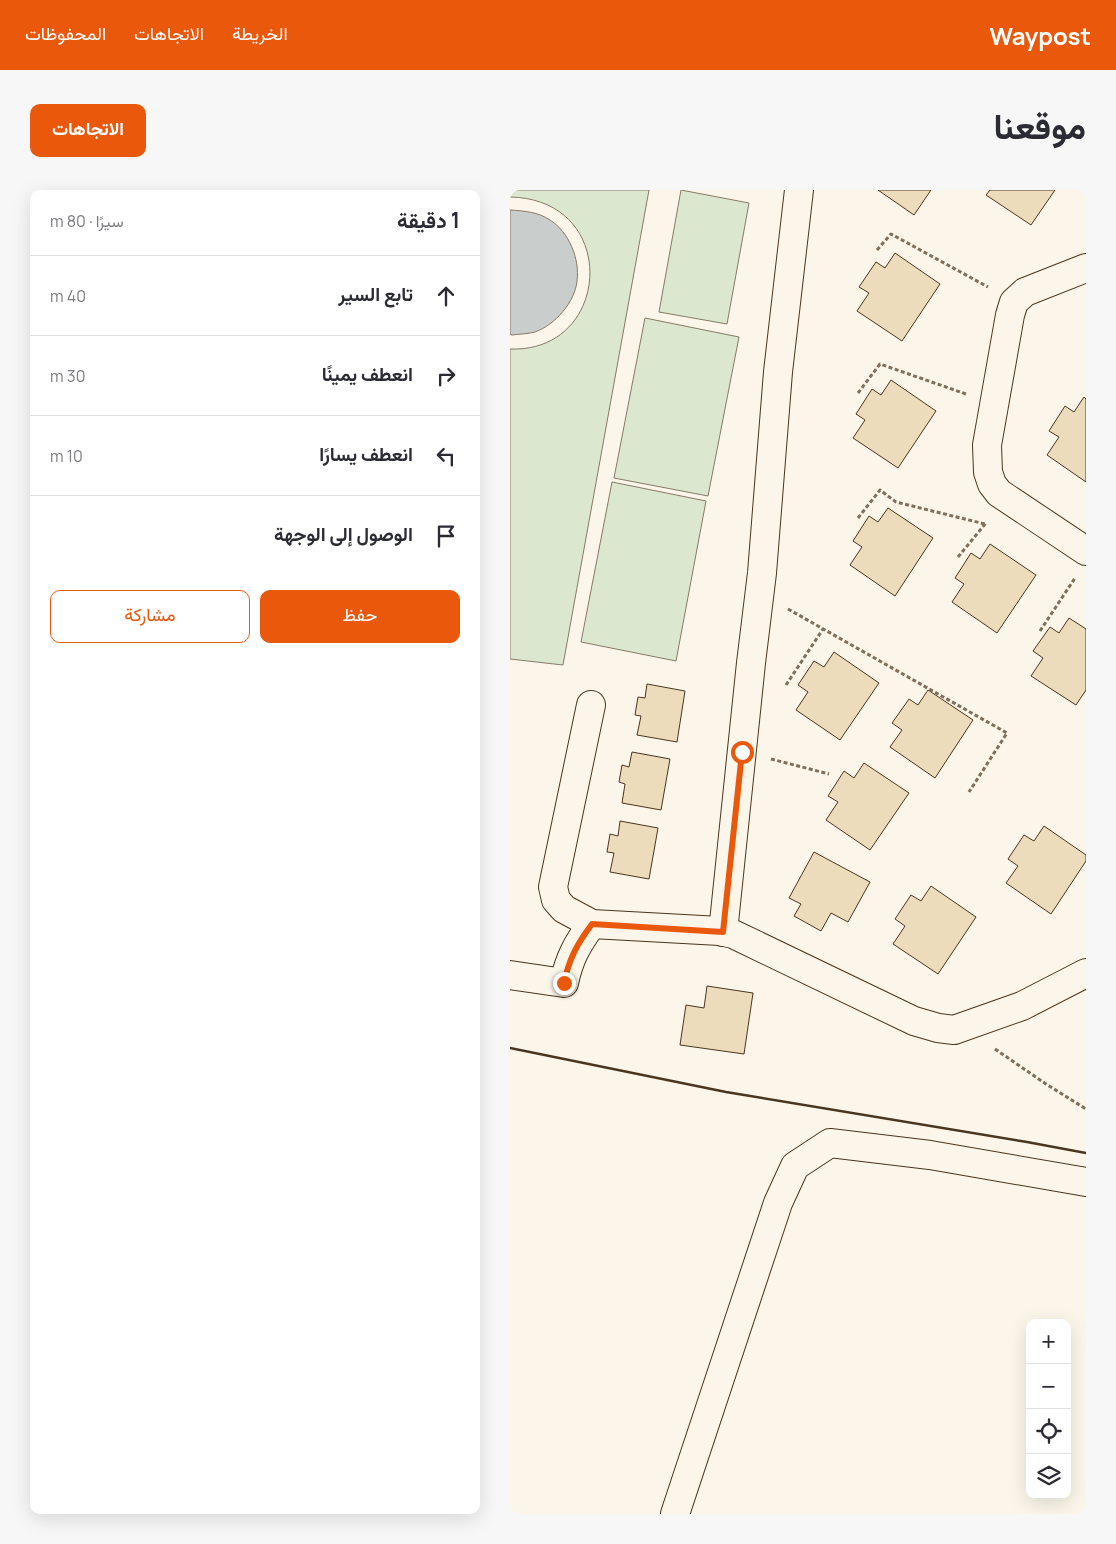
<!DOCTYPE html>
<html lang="ar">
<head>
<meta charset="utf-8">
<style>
	body { margin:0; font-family:Manrope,Vazirmatn,sans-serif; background:#f7f7f7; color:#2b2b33; direction:rtl }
	.controls { position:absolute; right:15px; bottom:15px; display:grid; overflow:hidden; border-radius:10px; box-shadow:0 5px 20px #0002 }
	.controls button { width:45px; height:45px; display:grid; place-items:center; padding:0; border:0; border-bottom:1px solid #e1e1e2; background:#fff; color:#2b2b33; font:25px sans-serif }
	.stop { position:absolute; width:15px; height:15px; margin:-11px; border:4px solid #ea580c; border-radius:50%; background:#fff }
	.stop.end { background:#ea580c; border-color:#fff; box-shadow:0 1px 5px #0008 }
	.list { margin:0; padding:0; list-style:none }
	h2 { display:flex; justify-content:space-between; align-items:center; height:65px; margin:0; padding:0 20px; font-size:21px }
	h2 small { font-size:16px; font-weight:400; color:#7c7c81 }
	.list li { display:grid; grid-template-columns:32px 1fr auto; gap:15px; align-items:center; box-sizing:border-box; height:80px; padding:0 20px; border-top:1px solid #e1e1e2 }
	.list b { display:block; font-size:19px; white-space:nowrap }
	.list em { font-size:16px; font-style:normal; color:#7c7c81 }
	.actions { display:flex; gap:10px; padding:15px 20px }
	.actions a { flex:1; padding:11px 0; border:1px solid #ea580c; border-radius:10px; text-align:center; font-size:18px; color:#ea580c }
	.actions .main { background:#ea580c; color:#fff }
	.icon { flex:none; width:28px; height:28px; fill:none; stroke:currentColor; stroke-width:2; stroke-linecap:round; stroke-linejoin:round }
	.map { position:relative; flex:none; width:576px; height:1324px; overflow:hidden; direction:ltr; border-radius:10px }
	header { display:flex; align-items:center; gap:30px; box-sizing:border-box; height:70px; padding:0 25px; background:#ea580c; color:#fff }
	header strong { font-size:24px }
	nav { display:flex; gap:28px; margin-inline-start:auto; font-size:18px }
	.intro { display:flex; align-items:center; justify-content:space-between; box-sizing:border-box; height:120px; padding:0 30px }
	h1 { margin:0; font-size:35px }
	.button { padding:12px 22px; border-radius:10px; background:#ea580c; color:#fff; font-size:18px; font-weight:700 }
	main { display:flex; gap:30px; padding:0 30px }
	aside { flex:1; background:#fff; border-radius:10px; box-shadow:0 5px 20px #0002 }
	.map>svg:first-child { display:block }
	.green { fill:#dce7d0; stroke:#887966 }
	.water { fill:#c9cecd; stroke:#887966 }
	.building { fill:#ecdcbc; stroke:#4a3520 }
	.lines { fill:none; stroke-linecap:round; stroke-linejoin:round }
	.minor-casing { stroke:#4a3520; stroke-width:30 }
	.path { stroke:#7f6f5c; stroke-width:3; stroke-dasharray:4 2.5; stroke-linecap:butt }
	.minor { stroke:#fbf6e9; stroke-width:28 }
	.wall { stroke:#4a3520; stroke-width:2.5 }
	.route { stroke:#ea580c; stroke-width:6 }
</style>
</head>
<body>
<header>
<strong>Waypost</strong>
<nav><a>الخريطة</a><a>الاتجاهات</a><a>المحفوظات</a></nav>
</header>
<div class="intro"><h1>موقعنا</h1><a class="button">الاتجاهات</a></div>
<main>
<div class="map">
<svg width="576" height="1324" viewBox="0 0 576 1324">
	<rect width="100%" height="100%" fill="#fbf6e9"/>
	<g class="green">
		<path d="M0,0H139L53,475L0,469V159C102,163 111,9 0,7Z"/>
		<polygon points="171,0 239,13 217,134 149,122"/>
		<polygon points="135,128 229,147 198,306 104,288"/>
		<polygon points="102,292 196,311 166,471 71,452"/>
	</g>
	<path class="water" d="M0,20C15,21 28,22 40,30C59,42 70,69 67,91C65,112 45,135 25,142C18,144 9,144 2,145L0,144Z"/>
	<g class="building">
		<polygon points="368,0 421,0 404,25"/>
		<polygon points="480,0 545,0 521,35 476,5"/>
		<polygon points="385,63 430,94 392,151 347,121 359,103 349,97 366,72 375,78"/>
		<polygon points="381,190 426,221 388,278 343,248 355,230 346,224 362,199 371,205"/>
		<polygon points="574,207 576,209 576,292 537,265 549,247 539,241 555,216 564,222"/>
		<polygon points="378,318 423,348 385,406 340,375 352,357 343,351 359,326 368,332"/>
		<polygon points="480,354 526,385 487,443 442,412 454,394 445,388 461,363 470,369"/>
		<polygon points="559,428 576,439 576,500 566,515 521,486 533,468 523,461 540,437 549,443"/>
		<polygon points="324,462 369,493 330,550 286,520 298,502 288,495 304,471 314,477"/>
		<polygon points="137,494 175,501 167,552 127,545 131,526 125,525 128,507 135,508"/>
		<polygon points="418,500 463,530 425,588 380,557 392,540 382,533 399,509 408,515"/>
		<polygon points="122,562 160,569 151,620 112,613 115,594 109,592 112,575 119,577"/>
		<polygon points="354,573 399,603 360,660 316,630 328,612 318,606 334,581 344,588"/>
		<polygon points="110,631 148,638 139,689 100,682 104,663 97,662 100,644 108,646"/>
		<polygon points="534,636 576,665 576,671 541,724 496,693 508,676 498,669 514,645 524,651"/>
		<polygon points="304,662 360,692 338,732 321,723 311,741 284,726 291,714 279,708"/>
		<polygon points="421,696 466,727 428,784 383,754 395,736 385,729 401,705 411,711"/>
		<polygon points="197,796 243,803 234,864 170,855 176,815 194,818"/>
	</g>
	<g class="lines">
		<g class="minor-casing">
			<g id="minor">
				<polyline points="576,78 515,102 504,112 500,125 477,255 478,282 482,294 489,303 576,361"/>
				<polyline points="81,515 43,697 46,710 54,719 82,734 210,741 223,744 404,831 428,838 444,840 512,816 576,783"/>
				<polyline points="213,742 241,473 252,383 268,182 289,0"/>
				<path d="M0,785L54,793C59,769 67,754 82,734"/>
				<polyline points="165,1324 268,1013 285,976 320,953 420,965 576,992"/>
			</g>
		</g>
		<g class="path">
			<polyline points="367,60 381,44 478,97"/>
			<polyline points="348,203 370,174 456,204"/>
			<polyline points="348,328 370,300 386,312 475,334"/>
			<polyline points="448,367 476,333"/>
			<polyline points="278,419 497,543 459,602"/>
			<polyline points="530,441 565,388"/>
			<polyline points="276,495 313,439"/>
			<polyline points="261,569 319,584"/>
			<polyline points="485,859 536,894 576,919"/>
		</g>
		<use href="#minor" class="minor"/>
		<polyline class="wall" points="0,858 216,902 517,952 576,963"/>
	</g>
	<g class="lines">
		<path class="route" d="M54,793C59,769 67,754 82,734L213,742L232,562"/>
	</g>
</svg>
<div class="controls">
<button>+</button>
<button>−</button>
<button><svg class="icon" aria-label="locate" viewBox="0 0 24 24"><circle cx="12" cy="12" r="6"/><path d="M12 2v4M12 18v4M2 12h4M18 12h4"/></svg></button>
<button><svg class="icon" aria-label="layers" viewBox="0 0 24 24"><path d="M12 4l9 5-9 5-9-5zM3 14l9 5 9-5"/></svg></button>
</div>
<div class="stop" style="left:232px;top:562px"></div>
<div class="stop end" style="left:54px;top:793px"></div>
</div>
<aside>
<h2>1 دقيقة<small>سيرًا · 80 m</small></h2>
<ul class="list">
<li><svg class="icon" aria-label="ahead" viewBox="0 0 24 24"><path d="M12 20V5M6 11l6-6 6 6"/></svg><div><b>تابع السير</b></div><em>40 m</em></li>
<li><svg class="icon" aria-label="right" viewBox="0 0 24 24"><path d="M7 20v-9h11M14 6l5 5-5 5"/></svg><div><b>انعطف يمينًا</b></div><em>30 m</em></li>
<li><svg class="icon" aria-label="left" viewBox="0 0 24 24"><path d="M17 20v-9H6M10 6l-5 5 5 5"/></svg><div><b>انعطف يسارًا</b></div><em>10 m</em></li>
<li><svg class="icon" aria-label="arrive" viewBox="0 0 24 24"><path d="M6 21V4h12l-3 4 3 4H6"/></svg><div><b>الوصول إلى الوجهة</b></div></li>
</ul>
<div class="actions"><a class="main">حفظ</a><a>مشاركة</a></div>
</aside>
</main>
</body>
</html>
